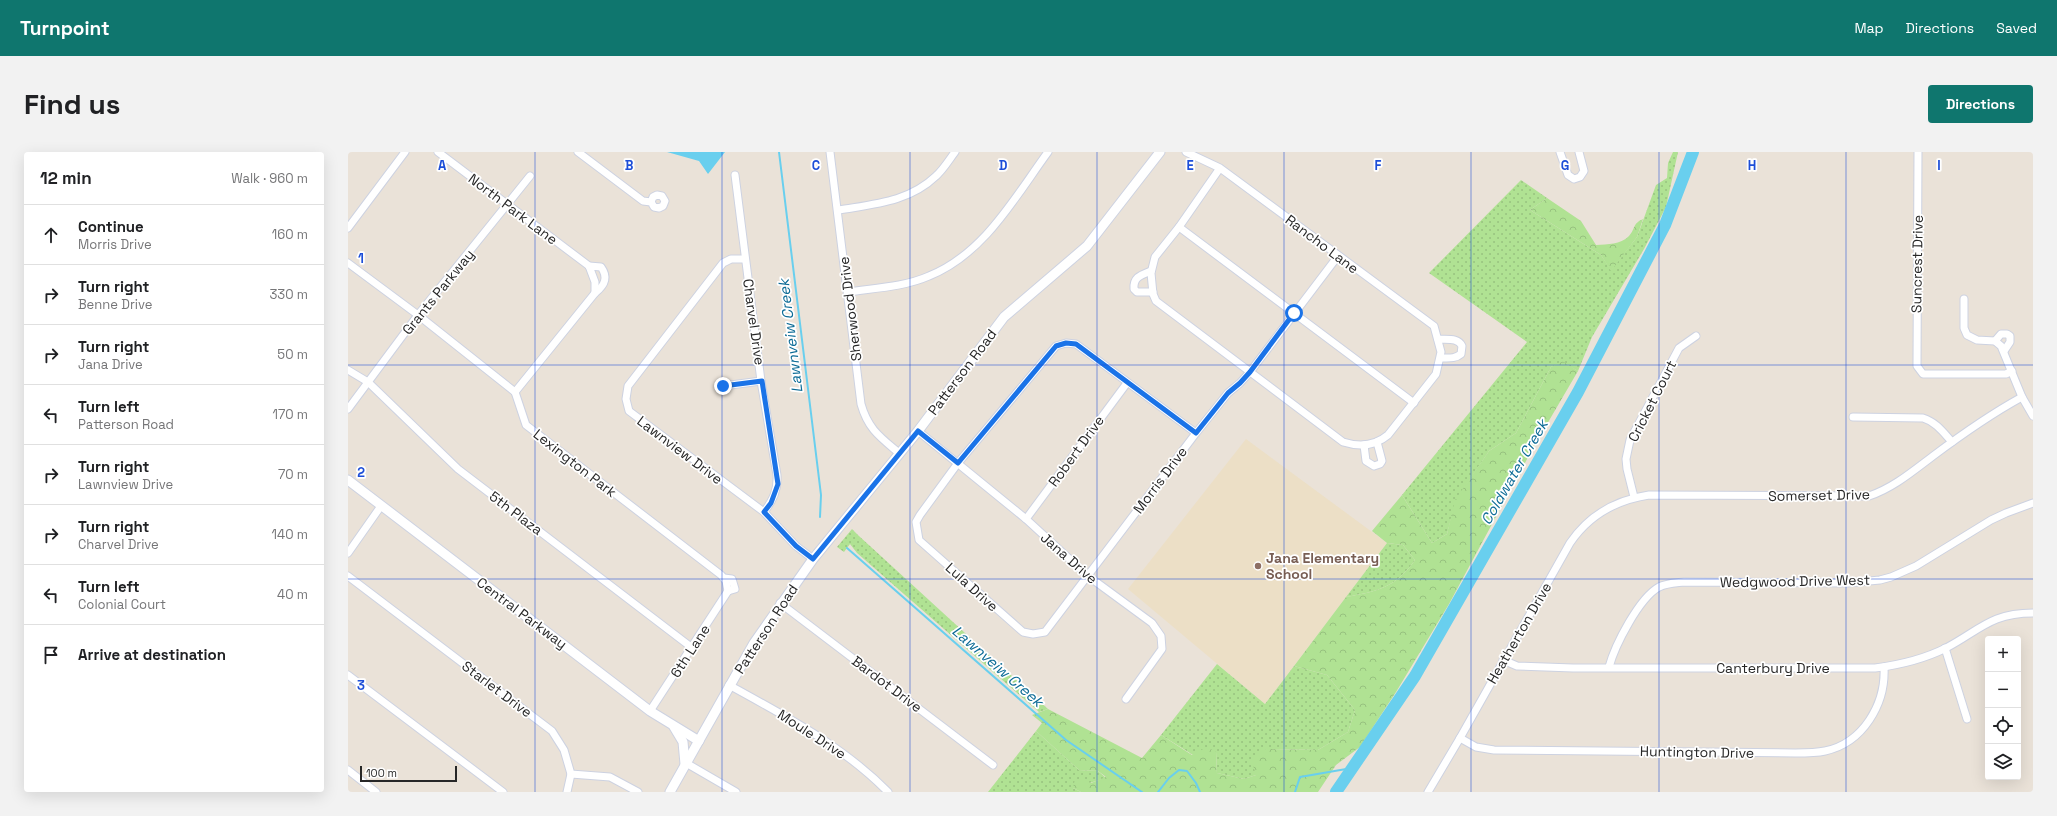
<!DOCTYPE html>
<html lang="en">
<head>
<meta charset="utf-8">
<style>
	body { margin:0; font-family:"Space Grotesk",sans-serif; background:#f2f2f2; color:#202124 }
	.controls { position:absolute; right:12px; bottom:12px; display:grid; overflow:hidden; border-radius:4px; box-shadow:0 4px 16px #0002 }
	.controls button { width:36px; height:36px; display:grid; place-items:center; padding:0; border:0; border-bottom:1px solid #e0e0e0; background:#fff; color:#202124; font:20px sans-serif }
	.scale { position:absolute; left:12px; bottom:10px; width:97px; box-sizing:border-box; padding-left:4px; border:2px solid #272727; border-top:0; font-size:11px; line-height:14px; white-space:nowrap; color:#272727; -webkit-text-stroke:3px #fff; paint-order:stroke }
	.stop { position:absolute; width:12px; height:12px; margin:-9px; border:3px solid #1a73e8; border-radius:50%; background:#fff }
	.stop.end { background:#1a73e8; border-color:#fff; box-shadow:0 1px 4px #0008 }
	.list { margin:0; padding:0; list-style:none }
	h2 { display:flex; justify-content:space-between; align-items:center; height:52px; margin:0; padding:0 16px; font-size:17px }
	h2 small { font-size:13px; font-weight:400; color:#757577 }
	.list li { display:grid; grid-template-columns:26px 1fr auto; gap:12px; align-items:center; box-sizing:border-box; height:60px; padding:0 16px; border-top:1px solid #e0e0e0 }
	.list b { display:block; font-size:15px; white-space:nowrap }
	.list p { margin:0; font-size:13px; white-space:nowrap; color:#757577 }
	.list em { font-size:13px; font-style:normal; color:#757577 }
	.icon { flex:none; width:22px; height:22px; fill:none; stroke:currentColor; stroke-width:2; stroke-linecap:round; stroke-linejoin:round }
	.map { position:relative; flex:none; width:1685px; height:640px; overflow:hidden; border-radius:4px }
	header { display:flex; align-items:center; gap:24px; box-sizing:border-box; height:56px; padding:0 20px; background:#0f766e; color:#fff }
	header strong { font-size:19px }
	nav { display:flex; gap:22px; margin-inline-start:auto; font-size:14px }
	.intro { display:flex; align-items:center; justify-content:space-between; box-sizing:border-box; height:96px; padding:0 24px }
	h1 { margin:0; font-size:28px }
	.button { padding:10px 18px; border-radius:4px; background:#0f766e; color:#fff; font-size:14px; font-weight:700 }
	main { display:flex; gap:24px; padding:0 24px }
	aside { flex:1; background:#fff; border-radius:4px; box-shadow:0 4px 16px #0002 }
	.map>svg:first-child { display:block }
	.education { fill:#ecdfc6 }
	.grass { fill:url(#grass-dots) }
	.forest { fill:url(#forest-crowns) }
	.water { fill:#69cfee }
	.lines { fill:none; stroke-linecap:round; stroke-linejoin:round }
	.stream { stroke:#69cfee; stroke-width:2 }
	.river { stroke:#69cfee; stroke-width:12 }
	.street-casing { stroke:#cdd2e1; stroke-width:9 }
	.secondary-casing { stroke:#cdd2e1; stroke-width:11 }
	.street { stroke:#fff; stroke-width:7 }
	.secondary { stroke:#fff; stroke-width:9 }
	.route { stroke:#1a73e8; stroke-width:5 }
	.grid { fill:none; stroke:#1d4ed8; stroke-width:1; stroke-opacity:0.55 }
	.education-dot { fill:#8d6e63; stroke:#fff; stroke-width:1.5 }
	.labels { text-anchor:middle; dominant-baseline:central; stroke-width:3.5; stroke-linejoin:round; paint-order:stroke }
	.street-label { font-size:14px; fill:#272727; stroke:#fff }
	.education-label { font-size:14px; font-weight:bold; fill:#785e54; stroke:#fff; text-anchor:start }
	.water-label { font-size:15px; font-style:italic; fill:#0c6b96; stroke:#fff }
	.grid-label { font-size:13px; text-anchor:middle; font-weight:bold; fill:#1d4ed8; stroke:#fff; stroke-width:3.5; stroke-linejoin:round; paint-order:stroke }
</style>
</head>
<body>
<header>
<strong>Turnpoint</strong>
<nav><a>Map</a><a>Directions</a><a>Saved</a></nav>
</header>
<div class="intro"><h1>Find us</h1><a class="button">Directions</a></div>
<main>
<aside>
<h2>12 min<small>Walk · 960 m</small></h2>
<ul class="list">
<li><svg class="icon" aria-label="ahead" viewBox="0 0 24 24"><path d="M12 20V5M6 11l6-6 6 6"/></svg><div><b>Continue</b><p>Morris Drive</p></div><em>160 m</em></li>
<li><svg class="icon" aria-label="right" viewBox="0 0 24 24"><path d="M7 20v-9h11M14 6l5 5-5 5"/></svg><div><b>Turn right</b><p>Benne Drive</p></div><em>330 m</em></li>
<li><svg class="icon" aria-label="right" viewBox="0 0 24 24"><path d="M7 20v-9h11M14 6l5 5-5 5"/></svg><div><b>Turn right</b><p>Jana Drive</p></div><em>50 m</em></li>
<li><svg class="icon" aria-label="left" viewBox="0 0 24 24"><path d="M17 20v-9H6M10 6l-5 5 5 5"/></svg><div><b>Turn left</b><p>Patterson Road</p></div><em>170 m</em></li>
<li><svg class="icon" aria-label="right" viewBox="0 0 24 24"><path d="M7 20v-9h11M14 6l5 5-5 5"/></svg><div><b>Turn right</b><p>Lawnview Drive</p></div><em>70 m</em></li>
<li><svg class="icon" aria-label="right" viewBox="0 0 24 24"><path d="M7 20v-9h11M14 6l5 5-5 5"/></svg><div><b>Turn right</b><p>Charvel Drive</p></div><em>140 m</em></li>
<li><svg class="icon" aria-label="left" viewBox="0 0 24 24"><path d="M17 20v-9H6M10 6l-5 5 5 5"/></svg><div><b>Turn left</b><p>Colonial Court</p></div><em>40 m</em></li>
<li><svg class="icon" aria-label="arrive" viewBox="0 0 24 24"><path d="M6 21V4h12l-3 4 3 4H6"/></svg><div><b>Arrive at destination</b></div></li>
</ul>
</aside>
<div class="map">
<svg width="1685" height="640" viewBox="0 0 1685 640">
	<defs>
		<pattern id="grass-dots" width="8" height="8" patternUnits="userSpaceOnUse"><rect width="8" height="8" fill="#b0e293"/><path d="M2 2h.1M6 6h.1" fill="none" stroke="#97c27f" stroke-width="1.8" stroke-linecap="round"/></pattern>
		<pattern id="forest-crowns" width="20" height="18" patternUnits="userSpaceOnUse"><rect width="20" height="18" fill="#b0e293"/><path d="M2 6a3 3 0 1 1 6 0M12 15a3 3 0 1 1 6 0" fill="none" stroke="#97c27f"/></pattern>
	</defs>
	<rect width="100%" height="100%" fill="#eae2d8"/>
	<polygon class="education" points="898,287 1039,391 917,552 780,437"/>
	<g class="grass">
		<polygon points="1325,0 1330,0 1318,55 1296,97 1244,185 1230,219 1214,210 1203,215 1168,281 1141,299 1108,348 1099,382 1084,391 1054,343 1179,190 1081,121 1173,28 1199,46 1182,58 1253,103 1263,118 1289,85 1308,33 1319,26 1320,11"/>
		<polygon points="504,377 511,384 700,557 691,560 509,401 502,392 496,400 489,395"/>
		<path d="M1039,391L1055,393L1067,408C1047,436 1030,439 998,445Z"/>
		<polygon points="869,512 917,552 946,514 979,523 1007,558 1000,580 970,598 918,597 908,623 896,627 869,621 868,600 845,603 813,583"/>
		<polygon points="688,579 731,618 750,619 758,626 725,636 733,640 640,640"/>
	</g>
	<g class="forest">
		<path d="M1199,46L1233,69L1248,93C1260,92 1272,93 1281,84C1288,76 1284,72 1295,67L1289,85L1263,119L1253,103L1182,58Z"/>
		<path d="M1214,209L1230,219L1185,296L1101,452L1048,540L1012,595L988,613L970,640H733L725,636L727,627L743,631L758,625L750,619L731,618L688,579L694,571L684,563L700,557L794,606L813,583L844,603L859,595L868,600L869,621L896,627L908,623L903,607L918,597L970,598L1000,580L1007,558L979,523L946,514L998,445C1030,439 1047,436 1067,408L1055,393L1039,391L1024,379L1054,343L1084,391L1099,382L1107,348L1141,299L1168,281L1203,215Z"/>
	</g>
	<polygon class="water" points="319,0 377,0 360,22 351,9"/>
	<g class="lines">
		<g class="stream">
			<polyline points="431,0 473,343 472,365"/>
			<polyline points="499,396 718,588 794,640"/>
			<polyline points="810,640 821,626 831,618 839,619 848,631 852,640"/>
			<polyline points="947,640 952,625 1004,616"/>
		</g>
		<polyline class="river" points="988,640 1067,524 1230,240 1317,73 1345,0"/>
		<g class="street-casing">
			<g id="street">
				<polyline points="90,0 241,114 247,130 247,141 167,240"/>
				<polyline points="230,0 295,49 303,50 306,55 311,56 315,54 317,49 314,44 309,43 305,45 303,50"/>
				<path d="M482,0L513,252C520,277 532,285 551,301"/>
				<path d="M838,0L872,16L1086,174L1093,200L1088,222L1040,283C1027,294 1011,295 995,290L808,149L805,142L803,121L807,105L831,75L872,16"/>
				<polyline points="1212,0 1220,23 1226,27 1232,25 1236,19 1231,0"/>
				<polyline points="1570,0 1569,214 1575,222 1658,222 1664,219"/>
				<path d="M387,23L413,229L429,323C430,338 425,348 416,360"/>
				<path d="M491,58C526,52 561,50 588,24C595,18 601,8 607,0"/>
				<polyline points="831,75 1066,251"/>
				<polyline points="0,76 57,0"/>
				<polyline points="397,107 383,107 375,111 280,234 278,247 281,259 416,360 448,394 465,407"/>
				<polyline points="0,111 70,163 167,240 178,273 373,423 378,429 380,439"/>
				<path d="M241,114L253,115C261,126 256,134 247,141"/>
				<path d="M803,119C793,123 785,125 786,137L789,140H805"/>
				<path d="M500,140C527,136 556,135 581,124C636,102 667,45 700,0"/>
				<polyline points="1616,147 1616,176 1619,183 1629,188 1647,189 1653,194 1674,245 1685,264"/>
				<path d="M1090,187C1098,188 1110,185 1114,194L1113,202C1107,207 1101,206 1093,206"/>
				<polyline points="1647,189 1653,182 1659,182 1662,184 1662,190 1656,199"/>
				<polyline points="0,218 20,230 110,317 343,495"/>
				<polyline points="375,234 413,229"/>
				<polyline points="0,257 70,163 182,24"/>
				<path d="M1505,265L1575,266C1588,270 1595,280 1604,290"/>
				<polyline points="570,279 678,367 740,424 804,471 813,484 814,497 778,547"/>
				<polyline points="848,281 728,192 718,191 708,194 610,311 572,363 568,370 571,388 675,480 685,482 697,480 848,281 880,241 892,231 902,220 990,104"/>
				<polyline points="1016,293 1018,309 1026,314 1032,312 1034,309 1029,290"/>
				<polyline points="1286,345 1279,317 1278,307 1282,288 1331,196 1348,184"/>
				<polyline points="678,367 779,231"/>
				<polyline points="0,401 33,354"/>
				<polyline points="0,424 204,579 216,598 223,622 262,625 290,640"/>
				<polyline points="376,426 384,427 387,437 380,439"/>
				<polyline points="432,451 645,613"/>
				<polyline points="1597,496 1619,567"/>
				<path d="M1155,508L1169,514L1225,516H1527C1551,513 1576,507 1598,496C1632,478 1643,461 1685,461"/>
				<path d="M1261,515C1267,493 1291,446 1311,435C1319,431 1328,431 1336,430L1500,431L1532,428L1543,425L1568,414L1643,368L1658,361L1685,351"/>
				<polyline points="0,523 155,640"/>
				<path d="M381,533C437,564 495,594 540,640"/>
				<polyline points="302,559 380,439"/>
				<path d="M1112,586L1128,595L1146,598L1447,601C1457,601 1468,601 1477,599C1515,591 1538,552 1536,515"/>
				<polyline points="338,611 388,640"/>
				<polyline points="0,618 28,640"/>
				<polyline points="219,640 223,622"/>
				<path d="M1080,640L1112,586L1222,391C1241,363 1268,348 1301,343L1521,344C1545,336 1565,319 1585,304C1613,283 1643,262 1674,245"/>
			</g>
		</g>
		<g class="secondary-casing">
			<g id="secondary">
				<polyline points="0,328 302,559 351,589"/>
				<polyline points="326,575 335,590 337,612"/>
				<polyline points="322,640 406,491 465,407 570,279 656,165 739,94 812,0"/>
			</g>
		</g>
		<use href="#street" class="street"/>
		<use href="#secondary" class="secondary"/>
	</g>
	<g class="lines">
		<polyline class="route" points="375,234 414,229 430,332 423,351 416,360 448,394 465,407 570,279 610,311 708,194 718,191 728,192 848,281 880,241 892,231 902,220 946,161"/>
	</g>
	<path class="grid" d="M187,0V640M374,0V640M562,0V640M749,0V640M936,0V640M1123,0V640M1311,0V640M1498,0V640M0,213H1685M0,427H1685"/>
	<circle class="education-dot" cx="910" cy="414" r="4"/>
	<g class="labels">
		<g class="street-label">
			<text transform="translate(165 57) rotate(37)">North Park Lane</text>
			<text transform="translate(974 92) rotate(37)">Rancho Lane</text>
			<text transform="translate(1569 112) rotate(-89)">Suncrest Drive</text>
			<text transform="translate(90 140) rotate(-51)">Grants Parkway</text>
			<text transform="translate(502 157) rotate(-97)">Sherwood Drive</text>
			<text transform="translate(406 170) rotate(82)">Charvel Drive</text>
			<text transform="translate(614 220) rotate(-53)">Patterson Road</text>
			<text transform="translate(1304 249) rotate(-63)">Cricket Court</text>
			<text transform="translate(332 298) rotate(37)">Lawnview Drive</text>
			<text transform="translate(728 299) rotate(-54)">Robert Drive</text>
			<text transform="translate(227 311) rotate(38)">Lexington Park</text>
			<text transform="translate(812 328) rotate(-53)">Morris Drive</text>
			<text transform="translate(1471 343) rotate(-1)">Somerset Drive</text>
			<text transform="translate(168 361) rotate(37)">5th Plaza</text>
			<text transform="translate(721 406) rotate(41)">Jana Drive</text>
			<text transform="translate(1447 429) rotate(-1)">Wedgwood Drive West</text>
			<text transform="translate(624 435) rotate(42)">Lula Drive</text>
			<text transform="translate(174 461) rotate(37)">Central Parkway</text>
			<text transform="translate(418 477) rotate(-57)">Patterson Road</text>
			<text transform="translate(1171 481) rotate(-60)">Heatherton Drive</text>
			<text transform="translate(342 499) rotate(-57)">6th Lane</text>
			<text x="1425" y="516">Canterbury Drive</text>
			<text transform="translate(539 532) rotate(37)">Bardot Drive</text>
			<text transform="translate(149 537) rotate(37)">Starlet Drive</text>
			<text transform="translate(464 582) rotate(33)">Moule Drive</text>
			<text transform="translate(1349 600) rotate(1)">Huntington Drive</text>
		</g>
		<g class="education-label">
			<text x="918" y="406">Jana Elementary<tspan x="918" dy="16">School</tspan></text>
		</g>
		<g class="water-label">
			<text transform="translate(442 184) rotate(-97)">Lawnveiw Creek</text>
			<text transform="translate(1166 320) rotate(-60)">Coldwater Creek</text>
			<text transform="translate(650 514) rotate(41)">Lawnveiw Creek</text>
		</g>
	</g>
	<g class="grid-label">
		<text x="94" y="18">A</text>
		<text x="281" y="18">B</text>
		<text x="468" y="18">C</text>
		<text x="655" y="18">D</text>
		<text x="842" y="18">E</text>
		<text x="1030" y="18">F</text>
		<text x="1217" y="18">G</text>
		<text x="1404" y="18">H</text>
		<text x="1591" y="18">I</text>
		<text x="13" y="111">1</text>
		<text x="13" y="325">2</text>
		<text x="13" y="538">3</text>
	</g>
</svg>
<div class="controls">
<button>+</button>
<button>−</button>
<button><svg class="icon" aria-label="locate" viewBox="0 0 24 24"><circle cx="12" cy="12" r="6"/><path d="M12 2v4M12 18v4M2 12h4M18 12h4"/></svg></button>
<button><svg class="icon" aria-label="layers" viewBox="0 0 24 24"><path d="M12 4l9 5-9 5-9-5zM3 14l9 5 9-5"/></svg></button>
</div>
<div class="scale">100 m</div>
<div class="stop" style="left:946px;top:161px"></div>
<div class="stop end" style="left:375px;top:234px"></div>
</div>
</main>
</body>
</html>
